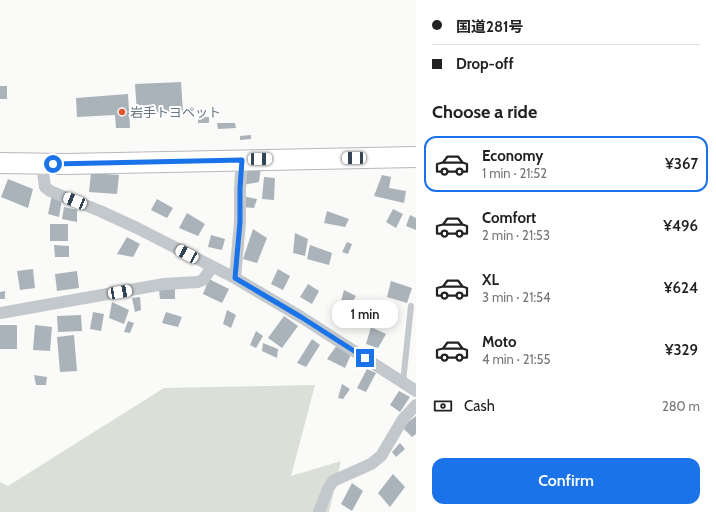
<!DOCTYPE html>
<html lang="en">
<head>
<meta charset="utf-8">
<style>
  :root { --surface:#fff; --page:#f6f6f6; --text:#222; --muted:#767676; --line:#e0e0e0; --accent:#1a73e8 }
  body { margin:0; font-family:Cabin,"Noto Sans JP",sans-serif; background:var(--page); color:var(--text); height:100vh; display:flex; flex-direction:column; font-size:15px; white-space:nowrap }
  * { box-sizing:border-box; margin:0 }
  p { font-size:13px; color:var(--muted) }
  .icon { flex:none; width:22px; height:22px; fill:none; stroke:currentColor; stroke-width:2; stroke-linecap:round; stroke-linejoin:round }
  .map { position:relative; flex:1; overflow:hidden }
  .sheet { display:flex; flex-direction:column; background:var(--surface); width:300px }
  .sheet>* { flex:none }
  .guide { display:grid; align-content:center; height:88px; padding:0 16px; background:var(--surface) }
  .end { position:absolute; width:18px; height:18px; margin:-9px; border:5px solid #1a73e8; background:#fff; box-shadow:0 0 0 2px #fff }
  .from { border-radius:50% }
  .bubble { position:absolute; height:28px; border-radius:12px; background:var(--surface); box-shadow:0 2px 10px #0003; font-size:13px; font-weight:600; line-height:28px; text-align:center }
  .car { position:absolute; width:12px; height:24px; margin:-12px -6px; border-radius:5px; box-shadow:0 0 3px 1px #0007; background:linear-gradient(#fff 24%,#345 0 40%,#fff 0 76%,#345 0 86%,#fff 0) }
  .guide b { display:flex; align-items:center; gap:14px; height:38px; font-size:15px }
  .guide b+b { border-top:1px solid var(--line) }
  .guide i { width:10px; height:10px; background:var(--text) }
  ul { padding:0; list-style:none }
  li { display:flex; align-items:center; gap:12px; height:56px; margin:0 8px 6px; padding:0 8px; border:2px solid transparent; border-radius:12px }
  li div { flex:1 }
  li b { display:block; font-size:15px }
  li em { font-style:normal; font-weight:600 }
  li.current { border-color:var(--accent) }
  li>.icon { width:36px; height:36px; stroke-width:1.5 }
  h2 { padding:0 16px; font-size:18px; line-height:48px }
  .pay { display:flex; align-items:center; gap:10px; height:44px; padding:0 16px; font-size:15px }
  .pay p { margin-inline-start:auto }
  .primary-button { display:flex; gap:8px; margin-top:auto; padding:8px 16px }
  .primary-button a { flex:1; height:46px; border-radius:12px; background:var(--accent); color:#fff; font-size:16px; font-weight:600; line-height:46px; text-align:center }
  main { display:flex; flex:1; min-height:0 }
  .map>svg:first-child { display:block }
  .green { fill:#dadfd7 }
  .building { fill:#aab3b9 }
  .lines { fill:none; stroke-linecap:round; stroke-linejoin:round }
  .trunk-casing { stroke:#b4b9bd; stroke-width:22 }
  .service { stroke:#c3c8cc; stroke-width:6 }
  .minor { stroke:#c3c8cc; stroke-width:12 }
  .trunk { stroke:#fff; stroke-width:20 }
  .route { stroke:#1a73e8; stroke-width:5 }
  .poi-dot { fill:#e4572e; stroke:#fff; stroke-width:1.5 }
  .labels { text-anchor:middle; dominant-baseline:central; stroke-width:4; stroke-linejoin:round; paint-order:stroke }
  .poi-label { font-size:13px; fill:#657683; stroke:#fff; text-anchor:start }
</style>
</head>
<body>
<main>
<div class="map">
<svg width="416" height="512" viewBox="0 0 416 512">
  <rect width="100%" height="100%" fill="#fafaf8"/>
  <path class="green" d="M315,385L291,476L341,461L329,512H0V482L8,486L164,388Z"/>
  <path class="building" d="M181,82L183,112L137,113L135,84Z
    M0,86H7V99H0Z
    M128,94L130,128H116L115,115L77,117L76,98Z
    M198,117H209V123H198Z
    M217,123H235L236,128L218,129Z
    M251,135V139L240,140V136Z
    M244,166L261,167L259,182L243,185Z
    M91,173L119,175L117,194L89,192Z
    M382,175L391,177L389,188L406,191L404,203L374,196Z
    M264,177L275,178L274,200L262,199Z
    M8,179L33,189L28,208L1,197Z
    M52,195L62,199L59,217L48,214Z
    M242,196L257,199L254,208L242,207Z
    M157,199L173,208L167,218L151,210Z
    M64,207L77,210V222L62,219Z
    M393,209L403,214L396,228L386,222Z
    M327,211L349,219L345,227L324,223Z
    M187,213L205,224L198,236L179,228Z
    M410,215L416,218V230L406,226Z
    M50,224H68V241H50Z
    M253,229L267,238L257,263L243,259Z
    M295,233L308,239L305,256L293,253Z
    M211,235L225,239L222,250L208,247Z
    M127,237L140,244L133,257L117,254Z
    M347,242L352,244L348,254L342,252Z
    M54,245L69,246V257H55Z
    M310,245L332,253L329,265L307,259Z
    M33,269L35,288L20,290L17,271Z
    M278,269L290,276L283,290L271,284Z
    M77,271L79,288L57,291L55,274Z
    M209,279L229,289L222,303L203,294Z
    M391,281L412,288L407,303L387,297Z
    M308,284L319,291L312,304L300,297Z
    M175,289V299H160L159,290Z
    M344,290L356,296L349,307L340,305Z
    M5,291V299H0V292Z
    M140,297L141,310L135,312L132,298Z
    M112,302L129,310L124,324L109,318Z
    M227,310L236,315L231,328L223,324Z
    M93,312L104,314L101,331L90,329Z
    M166,312L182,317L178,327L162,323Z
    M81,315L82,331L58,332L57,316Z
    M284,316L298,326L282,348L268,338Z
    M128,321L134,323L130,333L124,332Z
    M0,325H17V349H0Z
    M35,325L52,327L50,351L33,350Z
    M371,327L386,334L378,348L366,344Z
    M256,331L263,336L256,348L250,345Z
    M74,335L77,371L60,372L57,337Z
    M312,339L320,345L306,367L297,363Z
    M263,343L278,349L277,358L262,351Z
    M337,345L352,352L345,368L327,359Z
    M367,369L376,373L366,392L357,388Z
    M34,375L47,377L46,385H36Z
    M342,384L350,389L343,399L338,398Z
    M399,391L410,397L400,412L390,405Z
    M416,416V434L412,437L402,427Z
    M400,443L405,449L396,457L392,452Z
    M393,474L405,487L390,507L378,493Z
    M352,483L363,491L352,511L341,504Z"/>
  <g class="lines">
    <g class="trunk-casing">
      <path id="trunk" d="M0,163L65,164L416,157"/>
    </g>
    <path class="service" d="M403,382L411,306"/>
    <path class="minor" d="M42,164L45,187L50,191L100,211L137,228L235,278L301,317L416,391
      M235,278L240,222V188L242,160
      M0,313L164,284L198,282L203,280L212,267
      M319,512L328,489L333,481L371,464L381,456L403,419L416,405"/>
    <use href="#trunk" class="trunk"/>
  </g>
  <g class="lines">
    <path class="route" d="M53,164L242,160L240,188V222L235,278L301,317L365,358"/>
  </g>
  <circle class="poi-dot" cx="122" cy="112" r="4"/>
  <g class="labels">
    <g class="poi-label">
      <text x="130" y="112">岩手トヨペット</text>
    </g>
  </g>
</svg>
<i class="end from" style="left:53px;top:164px"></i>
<i class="end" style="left:365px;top:358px"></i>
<div class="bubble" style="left:332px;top:300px;width:66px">1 min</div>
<i class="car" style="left:354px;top:158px;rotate:269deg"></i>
<i class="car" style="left:260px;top:159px;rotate:89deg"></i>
<i class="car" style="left:75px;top:201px;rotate:292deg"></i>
<i class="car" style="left:187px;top:254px;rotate:298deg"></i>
<i class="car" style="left:120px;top:292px;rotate:80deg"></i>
</div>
<section class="sheet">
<div class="guide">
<b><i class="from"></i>国道281号</b>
<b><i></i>Drop-off</b>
</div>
<h2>Choose a ride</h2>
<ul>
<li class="current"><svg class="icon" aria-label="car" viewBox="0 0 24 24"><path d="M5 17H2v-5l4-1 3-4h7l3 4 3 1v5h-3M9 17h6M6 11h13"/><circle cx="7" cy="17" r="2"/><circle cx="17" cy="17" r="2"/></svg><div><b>Economy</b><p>1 min · 21:52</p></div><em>¥367</em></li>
<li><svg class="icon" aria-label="car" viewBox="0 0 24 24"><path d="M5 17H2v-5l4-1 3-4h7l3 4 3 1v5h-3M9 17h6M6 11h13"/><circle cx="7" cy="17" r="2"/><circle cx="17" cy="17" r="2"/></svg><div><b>Comfort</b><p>2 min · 21:53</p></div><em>¥496</em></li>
<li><svg class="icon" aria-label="car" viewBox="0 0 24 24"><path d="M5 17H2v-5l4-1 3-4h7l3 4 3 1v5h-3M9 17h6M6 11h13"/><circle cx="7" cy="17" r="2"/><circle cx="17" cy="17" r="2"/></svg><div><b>XL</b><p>3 min · 21:54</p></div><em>¥624</em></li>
<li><svg class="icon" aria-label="car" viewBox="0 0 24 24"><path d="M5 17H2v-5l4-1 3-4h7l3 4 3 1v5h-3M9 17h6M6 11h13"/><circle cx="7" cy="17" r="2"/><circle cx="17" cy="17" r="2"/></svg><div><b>Moto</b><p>4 min · 21:55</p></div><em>¥329</em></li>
</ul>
<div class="pay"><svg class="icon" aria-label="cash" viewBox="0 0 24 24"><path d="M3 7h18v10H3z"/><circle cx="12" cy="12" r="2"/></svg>Cash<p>280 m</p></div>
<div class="primary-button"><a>Confirm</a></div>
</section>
</main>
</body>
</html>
